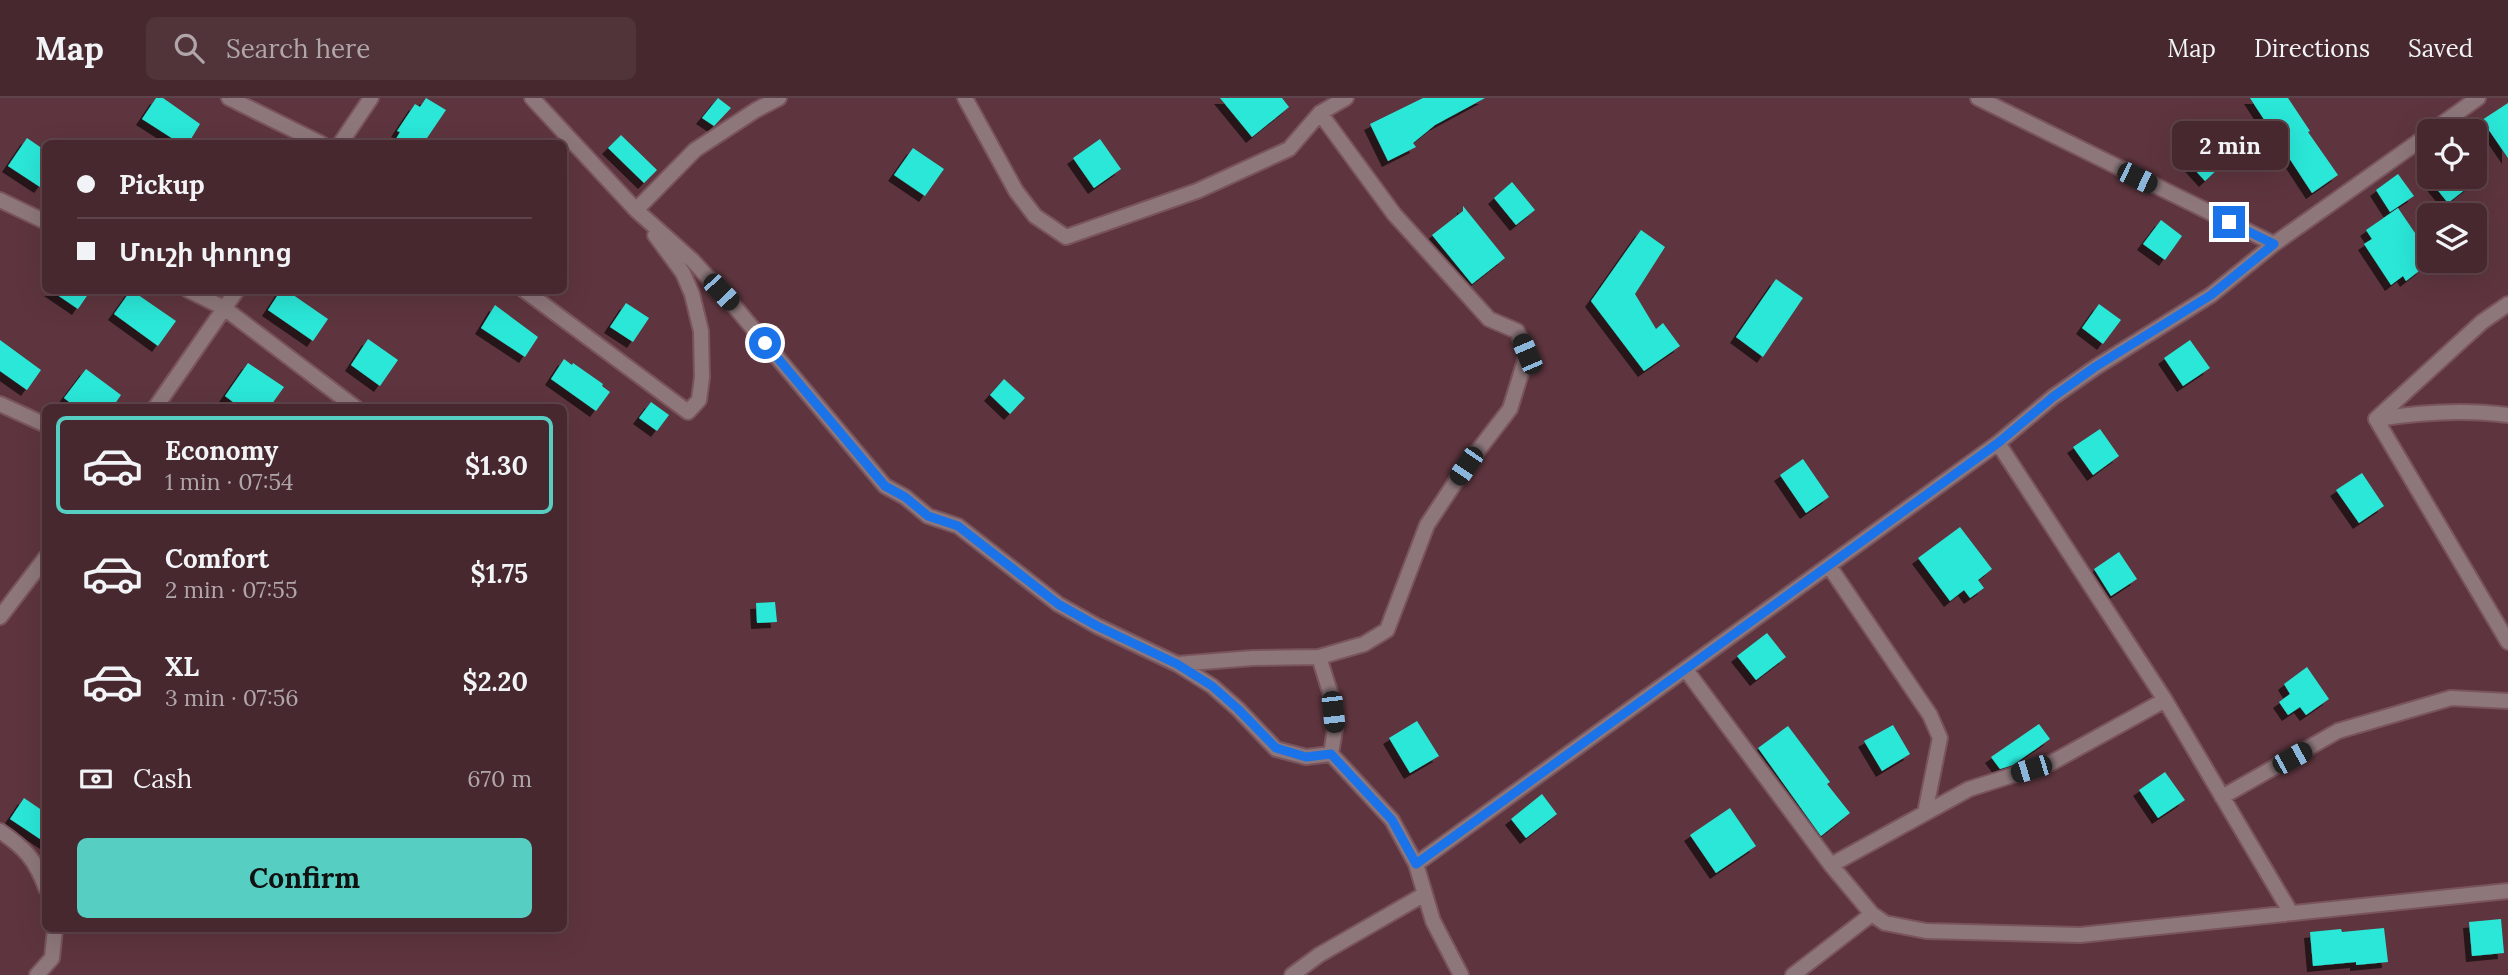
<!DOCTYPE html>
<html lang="en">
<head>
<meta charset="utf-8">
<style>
  :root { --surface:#46282e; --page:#50343a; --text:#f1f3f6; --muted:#b0a6aa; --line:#5e444a; --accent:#57cec2 }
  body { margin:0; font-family:Lora,"Noto Sans Armenian",serif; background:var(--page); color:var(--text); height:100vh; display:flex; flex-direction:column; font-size:26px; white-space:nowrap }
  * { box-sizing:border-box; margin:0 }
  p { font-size:23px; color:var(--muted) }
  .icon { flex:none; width:38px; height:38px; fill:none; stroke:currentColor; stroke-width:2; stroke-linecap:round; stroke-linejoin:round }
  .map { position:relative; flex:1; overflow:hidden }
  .drawer { position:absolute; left:42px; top:306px; width:525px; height:528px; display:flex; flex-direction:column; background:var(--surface); border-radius:10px; box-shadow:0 7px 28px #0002,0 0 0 2px var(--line) }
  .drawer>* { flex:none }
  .top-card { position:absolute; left:42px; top:42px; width:525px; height:154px; border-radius:10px; box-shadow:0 7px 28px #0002,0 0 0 2px var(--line); display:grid; align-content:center; height:154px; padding:0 35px; background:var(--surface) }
  .fabs { position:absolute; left:2417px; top:21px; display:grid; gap:14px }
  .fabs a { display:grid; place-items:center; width:70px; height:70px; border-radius:10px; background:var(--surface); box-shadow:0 7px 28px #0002,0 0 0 2px var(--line); font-size:35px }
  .end { position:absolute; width:32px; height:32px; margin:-16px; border:9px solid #1a73e8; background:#fff; box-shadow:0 0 0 4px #fff }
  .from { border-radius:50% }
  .bubble { position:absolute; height:49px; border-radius:10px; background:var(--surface); box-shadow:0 7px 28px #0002,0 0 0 2px var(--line); font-size:23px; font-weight:700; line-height:49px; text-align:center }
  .car { position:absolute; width:21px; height:42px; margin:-21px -10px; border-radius:9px; box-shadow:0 0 5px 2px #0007; background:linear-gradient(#222 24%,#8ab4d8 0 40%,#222 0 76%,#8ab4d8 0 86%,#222 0) }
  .top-card b { display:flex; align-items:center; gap:24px; height:66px; font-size:26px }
  .top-card b+b { border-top:2px solid var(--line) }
  .top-card i { width:18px; height:18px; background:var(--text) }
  ul { padding:12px 0 0; list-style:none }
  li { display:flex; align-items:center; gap:21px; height:98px; margin:0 14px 10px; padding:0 21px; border:4px solid transparent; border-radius:10px }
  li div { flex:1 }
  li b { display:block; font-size:26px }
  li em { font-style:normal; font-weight:700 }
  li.selected { border-color:var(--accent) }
  li>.icon { width:63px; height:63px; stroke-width:1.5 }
  .pay { display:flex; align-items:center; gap:18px; height:77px; padding:0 35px; font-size:26px }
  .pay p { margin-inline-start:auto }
  .primary-button { display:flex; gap:14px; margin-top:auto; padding:14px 35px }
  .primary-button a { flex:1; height:80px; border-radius:10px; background:var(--accent); color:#111; font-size:28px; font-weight:700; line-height:80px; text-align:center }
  header { display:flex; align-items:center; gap:42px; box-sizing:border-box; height:98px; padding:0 35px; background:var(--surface); border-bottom:2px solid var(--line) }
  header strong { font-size:33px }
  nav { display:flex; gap:38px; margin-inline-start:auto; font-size:24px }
  .search { width:490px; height:63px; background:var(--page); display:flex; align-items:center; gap:18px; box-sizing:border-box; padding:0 24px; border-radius:10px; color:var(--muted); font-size:26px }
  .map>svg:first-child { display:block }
  .building { fill:#2ce7d8; filter:url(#shadow) }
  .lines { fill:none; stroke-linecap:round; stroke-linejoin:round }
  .minor-casing { stroke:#7a545c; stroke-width:18 }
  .minor { stroke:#8d777b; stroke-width:14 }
  .route { stroke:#1a73e8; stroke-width:9 }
</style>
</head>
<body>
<header>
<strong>Map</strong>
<div class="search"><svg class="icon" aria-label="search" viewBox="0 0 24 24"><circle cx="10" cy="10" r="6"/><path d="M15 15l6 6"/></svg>Search here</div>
<nav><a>Map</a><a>Directions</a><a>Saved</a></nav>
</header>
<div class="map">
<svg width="2508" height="877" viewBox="0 0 2508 877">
  <defs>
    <filter id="shadow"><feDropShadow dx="-6" dy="6" stdDeviation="0" flood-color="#0009"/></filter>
  </defs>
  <rect width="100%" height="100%" fill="#5e353e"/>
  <path class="building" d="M156,0H163L200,26L188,46H181L142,21Z
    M426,0L446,12L423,46H393L400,34L397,33L415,6L420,9Z
    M718,0L731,10L714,28L702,20Z
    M1220,0H1282L1289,9L1252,39Z
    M1423,0H1485L1435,27L1413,45L1416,49L1388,63L1370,26Z
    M2250,0H2288L2310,33L2308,34L2338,77L2312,95Z
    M2508,5V60L2482,22Z
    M2216,33L2235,55L2205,83L2185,61Z
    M621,37L657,72L644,85L608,50Z
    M27,40L46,53V81L40,89L8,68Z
    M1100,41L1121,71L1094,90L1073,60Z
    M913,50L944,71L925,98L894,77Z
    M2398,76L2414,98L2390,114L2376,92Z
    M2427,79H2481L2448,105Z
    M1512,84L1535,112L1516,127L1494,100Z
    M1463,108L1505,160L1472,186L1432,137L1463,113Z
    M2398,110L2428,154L2418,160L2423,170L2406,183L2403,178L2391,187L2364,146L2372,141L2366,132Z
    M2161,122L2182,138L2165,162L2143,146Z
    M1641,132L1665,149L1635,196L1656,231L1663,225L1680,248L1644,273L1591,203Z
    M1776,181L1803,200L1763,259L1736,239Z
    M50,192H91L78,211Z
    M131,192L176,223L158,248L114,216Z
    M281,192H286L328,221L313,243L268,212Z
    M626,205L649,220L633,244L610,229Z
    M2099,206L2121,222L2103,246L2082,230Z
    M495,207L538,239L525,259L481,230Z
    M368,241L398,262L380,288L351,267Z
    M0,242L41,272L27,292L0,273Z
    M2190,242L2210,270L2183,288L2164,260Z
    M564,261L572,267L573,265L603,286L602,288L610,294L596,313L551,281Z
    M248,265L284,289L269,310H241L225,298Z
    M86,271L121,297L112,310H77L64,300Z
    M1004,281L1025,300L1010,316L990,297Z
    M651,304L669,317L657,333L639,320Z
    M2100,331L2119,358L2093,377L2073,349Z
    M1803,361L1829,399L1806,415L1780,377Z
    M2362,375L2384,408L2359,425L2336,392Z
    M1960,429L1992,471L1978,482L1984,490L1970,500L1964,492L1950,503L1918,460Z
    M2119,454L2137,481L2111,498L2094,471Z
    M775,504L777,524L757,525L756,505Z
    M1767,535L1786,559L1756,582L1737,558Z
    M2307,569L2329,601L2306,617L2300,609L2288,617L2279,604L2290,596L2284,586Z
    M1417,623L1439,658L1410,675L1389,640Z
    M2039,626L2050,641L2013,667L2000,671L1991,659Z
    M1893,627L1910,656L1882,673L1864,643Z
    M1788,628L1830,684L1827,686L1850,715L1821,738L1758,650Z
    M2165,674L2185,702L2158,720L2139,692Z
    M1542,696L1557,716L1526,740L1511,721Z
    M24,700L46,715V745L10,721Z
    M1730,710L1756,748L1716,775L1690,737Z
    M2501,821L2504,855L2472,858L2469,824Z
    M2384,830L2388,864L2356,867V864L2313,868L2310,834L2341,831L2342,834Z"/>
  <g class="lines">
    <g class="minor-casing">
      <path id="minor" d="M229,0L322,46
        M532,0L636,112L693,163L735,209L885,388L905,399L928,418L958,428L1058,506L1097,528L1177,566L1253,560L1319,559
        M965,0L1016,93L1035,118L1066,139L1197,93L1289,51L1320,15L1346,0
        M1978,0L2274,146
        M1320,15L1394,116L1489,221L1517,233L1527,256L1510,311L1466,368L1427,427L1387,532L1364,546L1319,559L1331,597L1335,631L1331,656L1392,722L1416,766L1433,823L1461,877
        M2432,33L2478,0
        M340,46L371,0
        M0,102L46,124
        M636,112L695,52L756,12L779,0
        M188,192L224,210L356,310
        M524,192L688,314L699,302L702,279L701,233L692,196L683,175L655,137
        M0,306L46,327
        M155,310L237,192
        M2376,321L2508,544
        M2376,321L2482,224L2508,206
        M2377,321C2421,314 2464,311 2508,317
        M1829,468L1930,617L1940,640L1925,715
        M0,519L46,459
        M1177,566L1212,588L1238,611L1276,651L1306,659L1331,656
        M1686,572L1831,767L1872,816L1885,825L1926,833L2080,837L2508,793
        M2165,602L2291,815
        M2222,699L2338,633L2451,600L2508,603
        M0,733C25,750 35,761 46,790
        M1416,766L1998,345L2053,299L2096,269L2211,197L2274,146L2429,36
        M1831,767L1969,691L2051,665L2165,602L1998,345
        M37,877L52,860L55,831
        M1292,877L1319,857L1425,796
        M1793,877L1872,816"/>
    </g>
    <use href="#minor" class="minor"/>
  </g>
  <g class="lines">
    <path class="route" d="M765,245L885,388L905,399L928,418L958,428L1058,506L1097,528L1177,566L1212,588L1238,611L1276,650L1306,659L1331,656L1392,722L1416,766L1998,345L2053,299L2095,269L2211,197L2274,146L2229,124"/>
  </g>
</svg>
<div class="fabs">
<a><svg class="icon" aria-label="locate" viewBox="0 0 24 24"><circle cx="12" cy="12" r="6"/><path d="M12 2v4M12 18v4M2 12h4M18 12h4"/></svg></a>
<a><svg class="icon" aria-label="layers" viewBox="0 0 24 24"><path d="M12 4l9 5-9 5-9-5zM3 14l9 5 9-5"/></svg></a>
</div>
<i class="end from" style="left:765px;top:245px"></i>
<i class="end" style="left:2229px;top:124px"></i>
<div class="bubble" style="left:2172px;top:23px;width:116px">2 min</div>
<i class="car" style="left:2137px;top:80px;rotate:116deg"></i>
<i class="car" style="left:721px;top:194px;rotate:137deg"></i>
<i class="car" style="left:1527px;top:256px;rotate:337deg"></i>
<i class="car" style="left:1466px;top:368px;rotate:214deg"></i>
<i class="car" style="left:1333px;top:614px;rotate:174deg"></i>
<i class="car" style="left:2292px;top:660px;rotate:61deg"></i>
<i class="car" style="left:2031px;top:671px;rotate:253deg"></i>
<div class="top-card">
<b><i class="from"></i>Pickup</b>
<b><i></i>Մուշի փողոց</b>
</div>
<section class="drawer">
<ul>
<li class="selected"><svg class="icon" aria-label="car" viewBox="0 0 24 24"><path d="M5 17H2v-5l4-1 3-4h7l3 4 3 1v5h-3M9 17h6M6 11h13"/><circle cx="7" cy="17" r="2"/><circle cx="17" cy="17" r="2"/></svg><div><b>Economy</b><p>1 min · 07:54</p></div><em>$1.30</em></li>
<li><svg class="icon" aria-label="car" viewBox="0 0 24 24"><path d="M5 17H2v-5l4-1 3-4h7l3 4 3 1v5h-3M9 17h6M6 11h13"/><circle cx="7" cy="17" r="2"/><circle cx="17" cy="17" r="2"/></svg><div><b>Comfort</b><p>2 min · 07:55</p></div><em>$1.75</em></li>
<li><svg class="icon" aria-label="car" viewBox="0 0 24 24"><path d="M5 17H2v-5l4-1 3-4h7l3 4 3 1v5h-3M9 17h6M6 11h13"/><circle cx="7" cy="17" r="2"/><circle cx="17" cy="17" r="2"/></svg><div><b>XL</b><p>3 min · 07:56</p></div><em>$2.20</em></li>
</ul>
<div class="pay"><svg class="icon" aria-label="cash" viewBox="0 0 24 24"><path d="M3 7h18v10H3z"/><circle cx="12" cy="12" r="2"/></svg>Cash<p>670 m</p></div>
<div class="primary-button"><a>Confirm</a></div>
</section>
</div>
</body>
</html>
